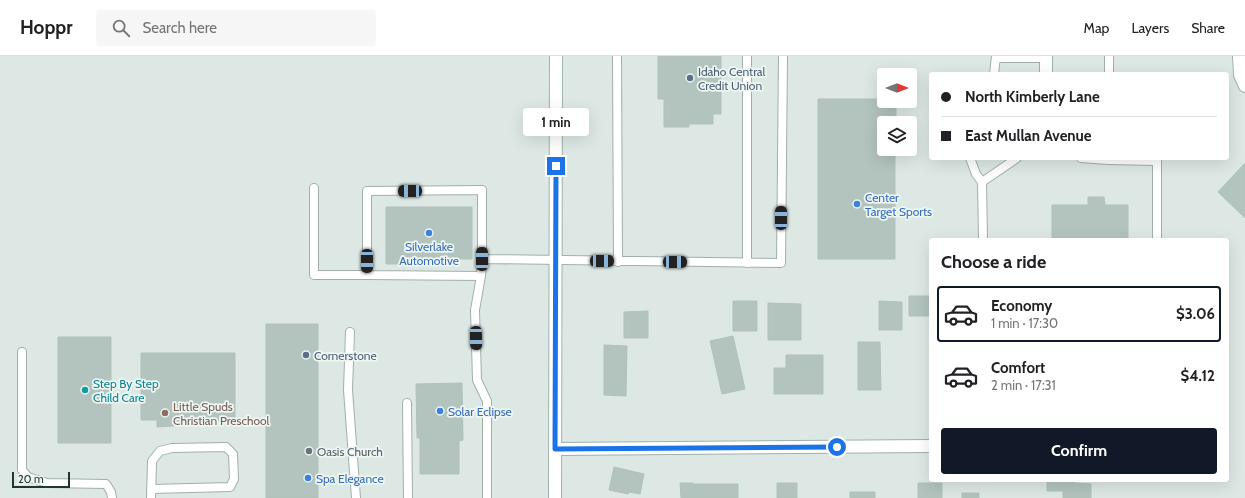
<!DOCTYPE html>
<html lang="en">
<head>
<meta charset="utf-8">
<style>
  :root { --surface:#fff; --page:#f6f6f6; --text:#202124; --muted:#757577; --line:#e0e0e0; --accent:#111827 }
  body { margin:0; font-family:Cabin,sans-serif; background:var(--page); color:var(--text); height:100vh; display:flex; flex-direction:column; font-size:15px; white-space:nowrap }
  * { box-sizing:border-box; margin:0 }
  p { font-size:13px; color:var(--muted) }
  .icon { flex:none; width:22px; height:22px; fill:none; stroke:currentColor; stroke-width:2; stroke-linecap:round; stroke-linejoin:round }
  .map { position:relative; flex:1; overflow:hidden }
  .panel { position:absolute; left:929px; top:182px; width:300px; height:244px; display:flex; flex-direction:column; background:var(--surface); border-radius:4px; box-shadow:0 4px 16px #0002 }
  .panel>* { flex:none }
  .hud { position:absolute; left:929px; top:16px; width:300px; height:88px; border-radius:4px; box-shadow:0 4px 16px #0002; display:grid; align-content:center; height:88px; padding:0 12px; background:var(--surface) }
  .needle { width:26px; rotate:90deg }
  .tools { position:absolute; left:877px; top:12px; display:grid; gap:8px }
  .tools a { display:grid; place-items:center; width:40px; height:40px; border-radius:4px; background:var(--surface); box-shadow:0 4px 16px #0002; font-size:20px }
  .scale { position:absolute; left:12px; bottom:10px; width:58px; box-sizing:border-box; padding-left:4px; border:2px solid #203731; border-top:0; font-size:11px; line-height:14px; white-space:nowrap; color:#203731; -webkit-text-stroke:3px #edf6f2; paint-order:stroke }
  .end { position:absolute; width:18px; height:18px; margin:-9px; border:5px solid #1a73e8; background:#fff; box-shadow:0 0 0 2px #fff }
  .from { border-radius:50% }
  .bubble { position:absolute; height:28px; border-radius:4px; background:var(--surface); box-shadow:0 4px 16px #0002; font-size:13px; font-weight:800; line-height:28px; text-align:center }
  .car { position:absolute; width:12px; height:24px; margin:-12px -6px; border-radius:5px; box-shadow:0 0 3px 1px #0007; background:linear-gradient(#222 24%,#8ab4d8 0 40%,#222 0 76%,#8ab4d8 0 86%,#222 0) }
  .hud b { display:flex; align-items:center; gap:14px; height:38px; font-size:15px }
  .hud b+b { border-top:1px solid var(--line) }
  .hud i { width:10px; height:10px; background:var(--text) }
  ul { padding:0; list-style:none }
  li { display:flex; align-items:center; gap:12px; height:56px; margin:0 8px 6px; padding:0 4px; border:2px solid transparent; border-radius:4px }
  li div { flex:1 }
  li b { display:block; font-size:15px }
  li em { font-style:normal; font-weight:800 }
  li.on { border-color:var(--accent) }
  li>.icon { width:36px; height:36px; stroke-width:1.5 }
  h2 { padding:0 12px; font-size:18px; line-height:48px }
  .button { display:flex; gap:8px; margin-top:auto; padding:8px 12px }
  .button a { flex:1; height:46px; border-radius:4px; background:var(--accent); color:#fff; font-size:16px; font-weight:800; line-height:46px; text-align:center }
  header { display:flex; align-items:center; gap:24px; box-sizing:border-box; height:56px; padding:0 20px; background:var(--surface); border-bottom:1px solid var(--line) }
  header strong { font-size:19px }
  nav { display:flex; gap:22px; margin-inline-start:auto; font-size:14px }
  .search { width:280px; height:36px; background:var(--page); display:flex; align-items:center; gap:10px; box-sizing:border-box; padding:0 14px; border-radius:4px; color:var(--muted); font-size:15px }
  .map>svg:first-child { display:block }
  .building { fill:#b3c3bd; stroke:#b0c2bb }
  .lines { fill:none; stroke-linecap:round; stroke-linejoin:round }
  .lane-casing { stroke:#a1afab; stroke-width:10 }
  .street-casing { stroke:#a1afab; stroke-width:14 }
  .secondary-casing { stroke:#9db4ac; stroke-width:14 }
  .lane { stroke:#fff; stroke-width:8 }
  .street { stroke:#fff; stroke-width:12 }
  .secondary { stroke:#fff; stroke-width:12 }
  .route { stroke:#1a73e8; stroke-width:5 }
  .service-dot { fill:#5c6f8a; stroke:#edf6f2; stroke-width:1.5 }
  .shop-dot { fill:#3f7fe0; stroke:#edf6f2; stroke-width:1.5 }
  .culture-dot { fill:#0f9aa8; stroke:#edf6f2; stroke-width:1.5 }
  .education-dot { fill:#8d6e63; stroke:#edf6f2; stroke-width:1.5 }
  .worship-dot { fill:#6b7280; stroke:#edf6f2; stroke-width:1.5 }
  .labels { text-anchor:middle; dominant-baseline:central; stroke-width:3.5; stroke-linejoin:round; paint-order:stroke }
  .service-label { font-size:12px; fill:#4e5e75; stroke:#edf6f2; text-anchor:start }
  .shop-label { font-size:12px; fill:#366cbe; stroke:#edf6f2; text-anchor:start }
  .culture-label { font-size:12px; fill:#0d838f; stroke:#edf6f2; text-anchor:start }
  .education-label { font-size:12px; fill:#785e54; stroke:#edf6f2; text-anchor:start }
  .worship-label { font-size:12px; fill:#5b616d; stroke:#edf6f2; text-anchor:start }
</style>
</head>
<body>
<header>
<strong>Hoppr</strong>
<div class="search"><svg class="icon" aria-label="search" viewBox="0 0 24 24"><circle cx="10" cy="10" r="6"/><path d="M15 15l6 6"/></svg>Search here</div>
<nav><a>Map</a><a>Layers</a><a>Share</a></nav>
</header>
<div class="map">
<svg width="1245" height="442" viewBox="0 0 1245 442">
  <rect width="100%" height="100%" fill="#dde8e4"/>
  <path class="building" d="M658,0H721V58H713V68H689V71H664V43H658Z
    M818,43H884V45H896V67H884V93H895V203H818Z
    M1245,107V162L1218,136Z
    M1088,141H1104L1105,149H1128V184H1052V149H1088Z
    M386,151H472V203H444V208H386Z
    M909,240H931V260H909Z
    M733,245H757V275H733Z
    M879,245L902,246V274H879Z
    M768,247L801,248V284H768Z
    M648,255V282H624V256Z
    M266,268H318V442H266Z
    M733,280L745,333L722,338L710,285Z
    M58,281H111V387H58Z
    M858,286H880L881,334H858Z
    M604,289L627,290L626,340L604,339Z
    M141,297H235V365H174V370L157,371V364H141Z
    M786,299H823V338H774V312H786Z
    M462,327L463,384L459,385V418H420V382H417L416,328Z
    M614,411L644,418L640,438L629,436L628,438L609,434Z
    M1047,424H1074V427L1091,428V442H1063V435H1047Z
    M680,427H693V428H738V442H681Z
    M777,427H797V442H777Z
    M918,427H942V442H918Z
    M850,436H875V442H850Z
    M962,437H979V442H962Z"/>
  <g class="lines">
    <g class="lane-casing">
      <path id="lane" d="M617,0L618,206
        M747,0V207
        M996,2H1046
        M994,18L996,0
        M1109,18V0
        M970,102L976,118L982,126L983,184
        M1081,102L1108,104V102
        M1108,104L1157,105V184
        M982,126L1017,102
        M314,132V219H367
        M482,203L481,220L367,219V135L482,134V203L781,207L783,0
        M481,220L475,254L477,324L487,345V442
        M350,276L348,334L356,442
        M22,296V414L28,421L47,427L106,428L111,436L112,442
        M407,347L408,442
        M151,442L152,405L160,395L172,392L226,391L233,398L234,423L230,431L151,433"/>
    </g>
    <g class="street-casing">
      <path id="street" d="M1239,0L1240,19L1245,30
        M1046,18V0
        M555,393L931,390"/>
    </g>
    <g class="secondary-casing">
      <path id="secondary" d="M555,442L556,0"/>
    </g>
    <use href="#lane" class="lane"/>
    <use href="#street" class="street"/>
    <use href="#secondary" class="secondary"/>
  </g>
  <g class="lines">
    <path class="route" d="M556,110L555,393L837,391"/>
  </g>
  <g class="service-dot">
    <circle cx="690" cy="22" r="4"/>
    <circle cx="306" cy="299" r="4"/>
  </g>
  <g class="shop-dot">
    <circle cx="857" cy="148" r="4"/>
    <circle cx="429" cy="177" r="4"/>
    <circle cx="440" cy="355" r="4"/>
    <circle cx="308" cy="422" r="4"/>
  </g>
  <circle class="culture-dot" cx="85" cy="334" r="4"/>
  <circle class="education-dot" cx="165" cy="357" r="4"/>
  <circle class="worship-dot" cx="309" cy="395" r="4"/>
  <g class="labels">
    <g class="service-label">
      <text x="698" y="15">Idaho Central<tspan x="698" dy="14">Credit Union</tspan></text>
      <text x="314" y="299">Cornerstone</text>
    </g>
    <g class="shop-label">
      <text x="865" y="141">Center<tspan x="865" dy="14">Target Sports</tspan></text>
      <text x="429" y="190" text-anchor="middle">Silverlake<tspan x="429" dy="14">Automotive</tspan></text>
      <text x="448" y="355">Solar Eclipse</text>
      <text x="316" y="422">Spa Elegance</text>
    </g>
    <g class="culture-label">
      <text x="93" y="327">Step By Step<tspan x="93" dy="14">Child Care</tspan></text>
    </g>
    <g class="education-label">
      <text x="173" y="350">Little Spuds<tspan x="173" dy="14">Christian Preschool</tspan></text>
    </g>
    <g class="worship-label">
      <text x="317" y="395">Oasis Church</text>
    </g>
  </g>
</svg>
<div class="tools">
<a><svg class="needle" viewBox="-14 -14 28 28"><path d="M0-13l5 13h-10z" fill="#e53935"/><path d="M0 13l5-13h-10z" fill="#757577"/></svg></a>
<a><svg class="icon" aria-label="layers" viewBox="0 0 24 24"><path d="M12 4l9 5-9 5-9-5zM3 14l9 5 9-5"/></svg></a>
</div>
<div class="scale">20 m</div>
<i class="end from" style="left:837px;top:391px"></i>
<i class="end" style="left:556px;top:110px"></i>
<div class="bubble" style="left:523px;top:52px;width:66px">1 min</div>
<i class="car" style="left:410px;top:135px;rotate:270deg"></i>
<i class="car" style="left:781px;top:162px;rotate:0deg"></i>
<i class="car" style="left:482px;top:203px;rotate:0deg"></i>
<i class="car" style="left:367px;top:205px;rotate:180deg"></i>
<i class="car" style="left:602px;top:205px;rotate:90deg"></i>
<i class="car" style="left:675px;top:206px;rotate:90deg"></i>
<i class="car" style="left:476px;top:282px;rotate:179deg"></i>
<div class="hud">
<b><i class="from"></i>North Kimberly Lane</b>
<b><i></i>East Mullan Avenue</b>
</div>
<section class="panel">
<h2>Choose a ride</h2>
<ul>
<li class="on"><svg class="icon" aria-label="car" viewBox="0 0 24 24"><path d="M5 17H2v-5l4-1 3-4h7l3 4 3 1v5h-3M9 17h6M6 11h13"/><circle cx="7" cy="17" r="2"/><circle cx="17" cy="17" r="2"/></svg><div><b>Economy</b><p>1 min · 17:30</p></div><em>$3.06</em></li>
<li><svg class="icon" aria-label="car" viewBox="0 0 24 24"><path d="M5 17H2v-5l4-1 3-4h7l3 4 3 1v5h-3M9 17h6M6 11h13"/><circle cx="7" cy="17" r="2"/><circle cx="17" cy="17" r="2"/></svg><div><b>Comfort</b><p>2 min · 17:31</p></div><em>$4.12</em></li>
</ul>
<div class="button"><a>Confirm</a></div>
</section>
</div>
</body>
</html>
